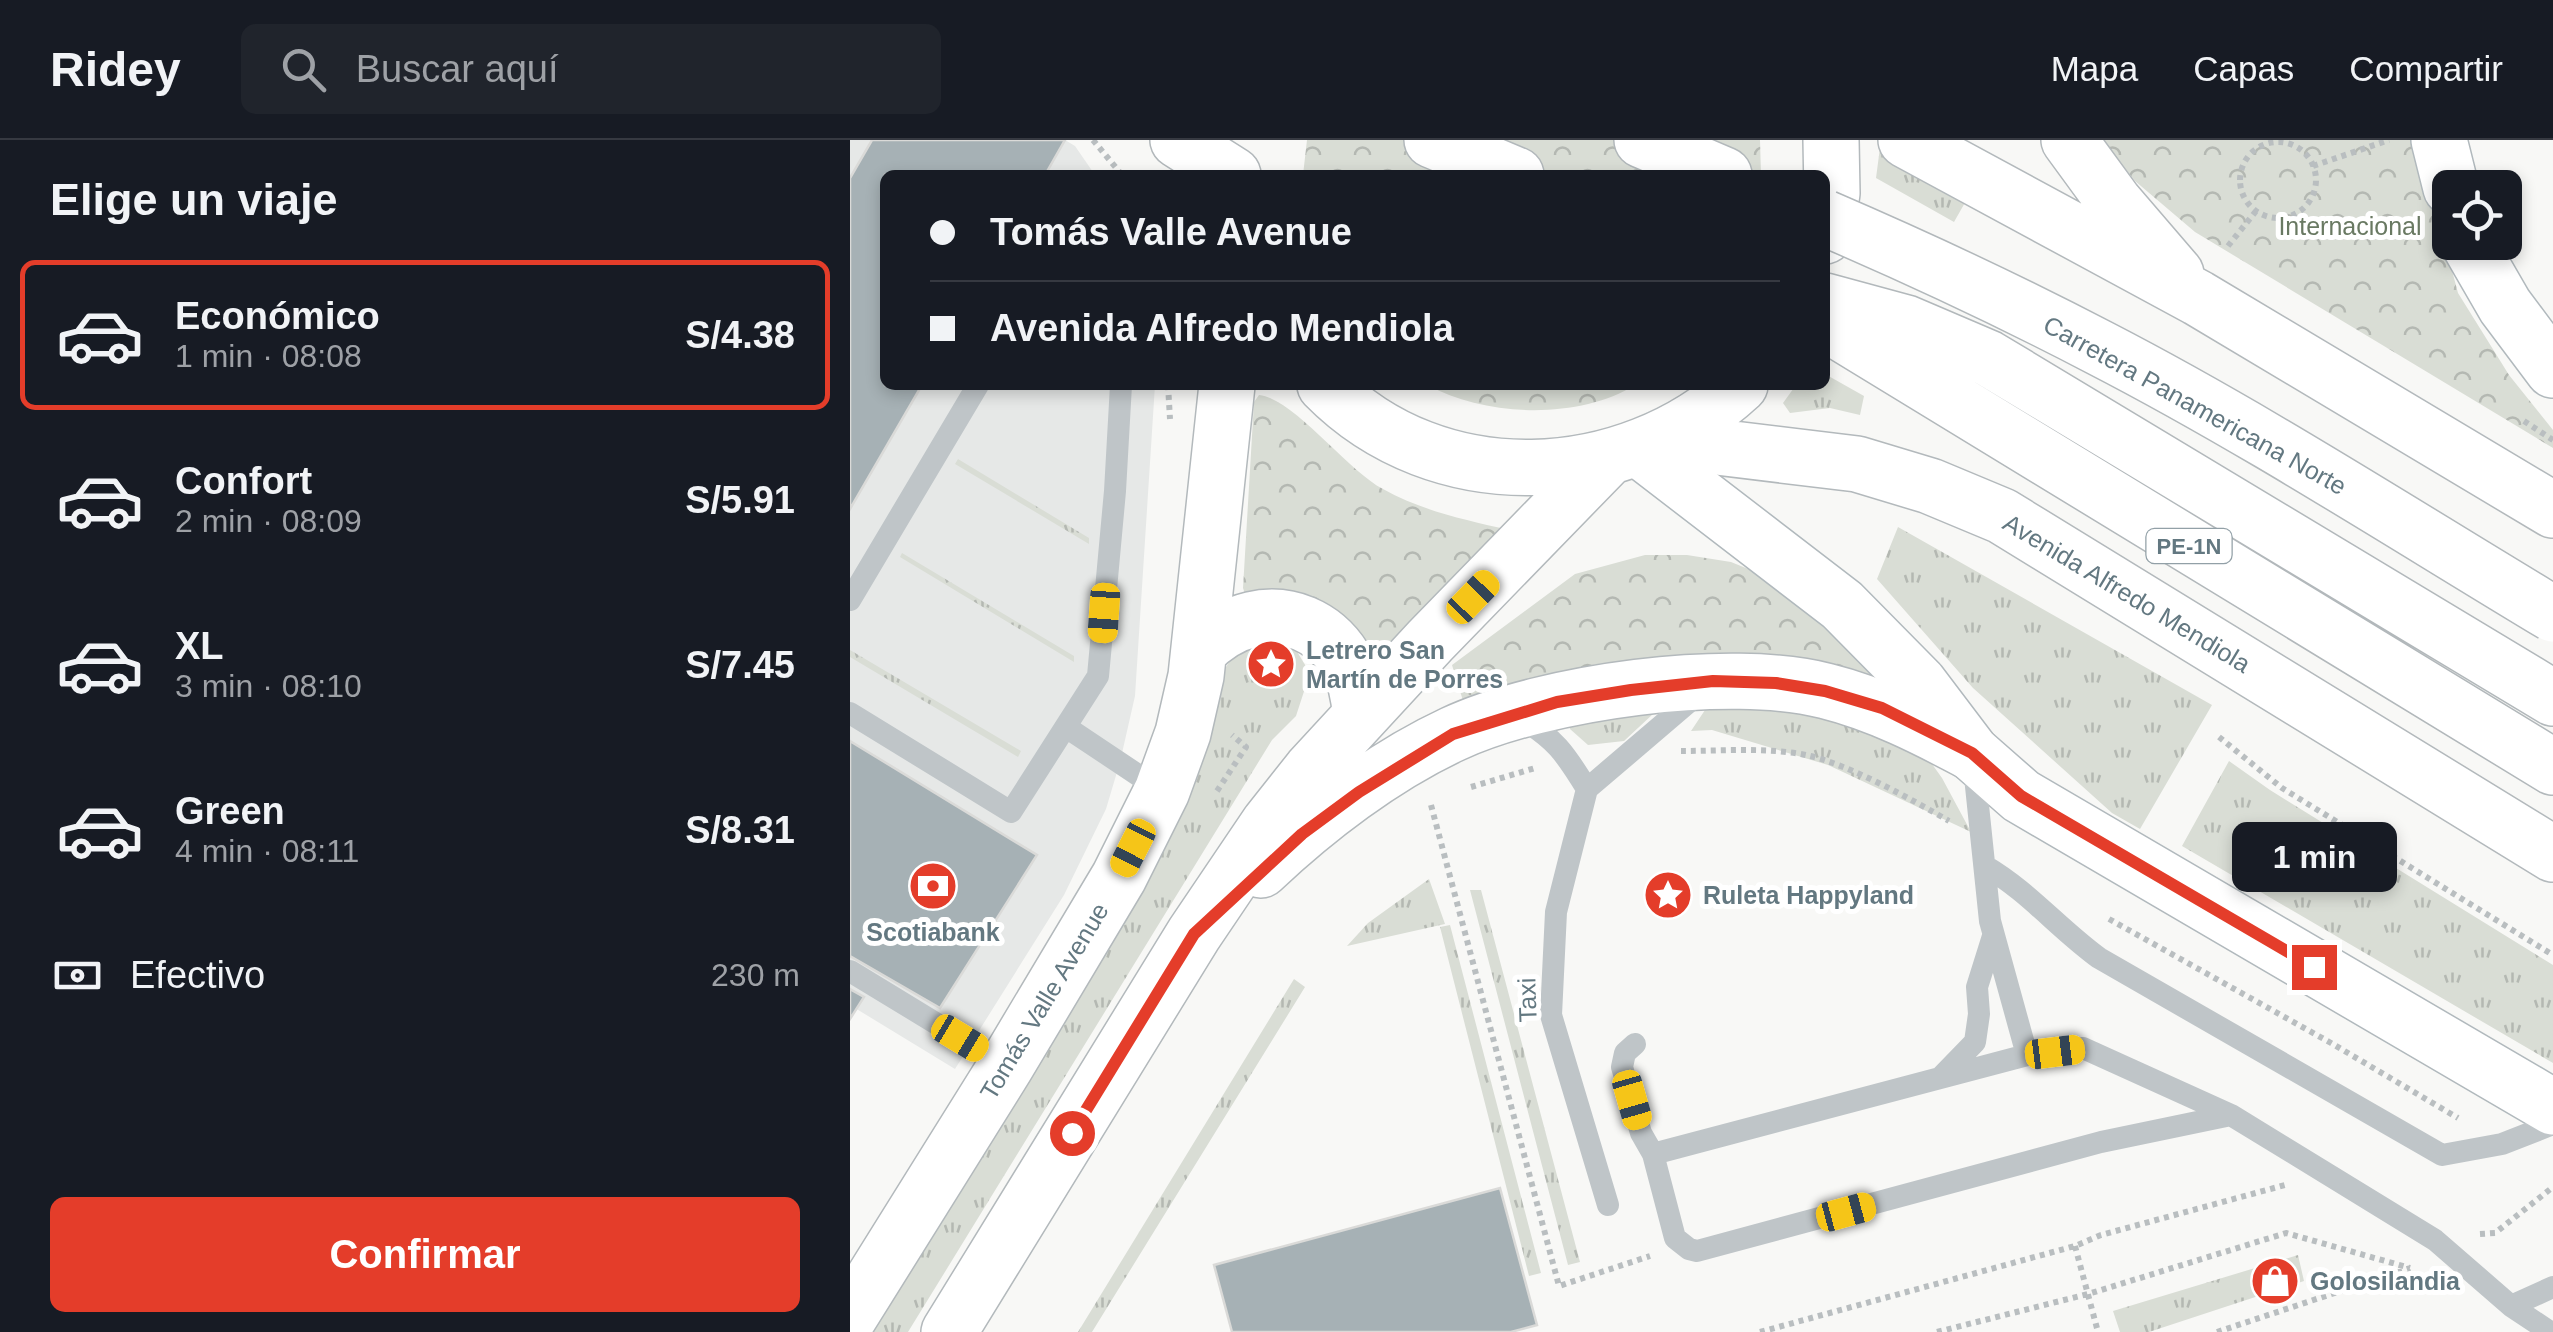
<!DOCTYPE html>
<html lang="es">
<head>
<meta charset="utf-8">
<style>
  :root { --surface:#171b24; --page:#20242c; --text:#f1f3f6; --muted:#9ea1a6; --line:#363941; --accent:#e43d2a }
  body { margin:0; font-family:Arial,sans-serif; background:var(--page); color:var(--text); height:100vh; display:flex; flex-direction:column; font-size:38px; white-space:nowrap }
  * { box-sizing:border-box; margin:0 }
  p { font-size:32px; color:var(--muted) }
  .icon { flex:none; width:55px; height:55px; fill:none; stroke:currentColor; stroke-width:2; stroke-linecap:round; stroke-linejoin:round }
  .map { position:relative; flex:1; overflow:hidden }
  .drawer { display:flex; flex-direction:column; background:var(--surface); width:850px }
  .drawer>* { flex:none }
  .guide { position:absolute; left:30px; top:30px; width:950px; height:220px; border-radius:15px; box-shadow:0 5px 15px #0003; display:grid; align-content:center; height:220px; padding:0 50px; background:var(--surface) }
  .fabs { position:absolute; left:1582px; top:30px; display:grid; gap:20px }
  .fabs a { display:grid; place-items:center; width:90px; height:90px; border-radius:15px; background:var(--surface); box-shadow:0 5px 15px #0003; font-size:50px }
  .end { position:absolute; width:45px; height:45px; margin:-22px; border:12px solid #e43d2a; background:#fff; box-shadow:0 0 0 5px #fff }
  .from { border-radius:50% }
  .bubble { position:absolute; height:70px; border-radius:15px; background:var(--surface); box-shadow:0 5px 15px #0003; font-size:32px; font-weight:700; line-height:70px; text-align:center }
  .car { position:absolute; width:30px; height:60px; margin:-30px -15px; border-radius:12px; box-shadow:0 0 8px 2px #0007; background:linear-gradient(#f5c518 24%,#345 0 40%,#f5c518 0 76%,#345 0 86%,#f5c518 0) }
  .guide b { display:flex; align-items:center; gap:35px; height:95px; font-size:38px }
  .guide b+b { border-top:2px solid var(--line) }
  .guide i { width:25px; height:25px; background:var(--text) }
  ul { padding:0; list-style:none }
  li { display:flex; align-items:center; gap:30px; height:150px; margin:0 20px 15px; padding:0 30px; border:5px solid transparent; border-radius:15px }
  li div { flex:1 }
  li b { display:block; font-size:38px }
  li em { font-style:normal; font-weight:700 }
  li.current { border-color:var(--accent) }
  li>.icon { width:90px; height:90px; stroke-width:1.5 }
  h2 { padding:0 50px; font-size:45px; line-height:120px }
  .pay { display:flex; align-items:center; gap:25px; height:110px; padding:0 50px; font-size:38px }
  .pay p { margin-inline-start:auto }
  .cta { display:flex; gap:20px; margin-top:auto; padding:20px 50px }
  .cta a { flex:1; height:115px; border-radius:15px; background:var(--accent); color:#fff; font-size:40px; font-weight:700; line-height:115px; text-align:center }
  header { display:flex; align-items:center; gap:60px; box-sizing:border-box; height:140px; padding:0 50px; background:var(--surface); border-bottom:2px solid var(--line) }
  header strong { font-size:48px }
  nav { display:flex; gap:55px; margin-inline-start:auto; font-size:35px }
  .search { width:700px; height:90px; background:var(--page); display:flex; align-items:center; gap:25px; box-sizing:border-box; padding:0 35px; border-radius:15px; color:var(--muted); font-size:38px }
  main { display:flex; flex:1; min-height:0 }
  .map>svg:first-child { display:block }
  .built { fill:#e6e8e7 }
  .grass { fill:url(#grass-tufts) }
  .park { fill:url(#park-crowns) }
  .building { fill:#a6b1b5; stroke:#dadad8; stroke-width:2.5 }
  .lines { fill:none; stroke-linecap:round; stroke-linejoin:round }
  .secondary-casing { stroke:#b1b9bd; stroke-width:58 }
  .primary-casing { stroke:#b3b9bc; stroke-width:58 }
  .motorway-casing { stroke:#b2b8bb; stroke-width:58 }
  .path { stroke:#b9bec0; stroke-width:6; stroke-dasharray:5 5; stroke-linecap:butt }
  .service { stroke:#bfc5c8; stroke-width:22 }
  .secondary { stroke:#fff; stroke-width:55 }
  .primary { stroke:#fff; stroke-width:55 }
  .motorway { stroke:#fff; stroke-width:55 }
  .motorway-bridge-casing { stroke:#b2b8bb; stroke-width:58; stroke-linecap:butt }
  .motorway-bridge { stroke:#fff; stroke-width:55 }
  .route { stroke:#e43d2a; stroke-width:12 }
  .labels { text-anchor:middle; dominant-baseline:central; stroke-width:10; stroke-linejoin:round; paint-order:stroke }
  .shield { fill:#fff; stroke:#92a0a7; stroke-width:2.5 }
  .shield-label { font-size:22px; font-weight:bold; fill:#637881 }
  .park-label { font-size:25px; fill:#697962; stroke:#fff }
  .street-label { font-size:25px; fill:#637881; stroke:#fff }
  .poi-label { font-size:25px; font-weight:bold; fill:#637881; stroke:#fff; text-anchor:start }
</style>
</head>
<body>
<header>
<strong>Ridey</strong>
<div class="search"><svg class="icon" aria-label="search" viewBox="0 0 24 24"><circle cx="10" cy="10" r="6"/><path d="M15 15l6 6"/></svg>Buscar aquí</div>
<nav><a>Mapa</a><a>Capas</a><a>Compartir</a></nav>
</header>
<main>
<section class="drawer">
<h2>Elige un viaje</h2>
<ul>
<li class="current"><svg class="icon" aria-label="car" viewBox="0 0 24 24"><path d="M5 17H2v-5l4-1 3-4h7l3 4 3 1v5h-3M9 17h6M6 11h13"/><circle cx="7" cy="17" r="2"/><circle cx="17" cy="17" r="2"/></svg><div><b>Económico</b><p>1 min · 08:08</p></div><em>S/4.38</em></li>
<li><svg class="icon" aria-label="car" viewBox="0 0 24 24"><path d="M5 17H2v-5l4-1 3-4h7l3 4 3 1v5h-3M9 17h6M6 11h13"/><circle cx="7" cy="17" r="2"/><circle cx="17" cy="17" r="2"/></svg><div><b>Confort</b><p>2 min · 08:09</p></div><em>S/5.91</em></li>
<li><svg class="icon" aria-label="car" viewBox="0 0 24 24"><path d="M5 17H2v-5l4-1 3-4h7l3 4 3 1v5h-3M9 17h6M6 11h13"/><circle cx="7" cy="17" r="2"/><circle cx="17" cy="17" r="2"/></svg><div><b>XL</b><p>3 min · 08:10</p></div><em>S/7.45</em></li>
<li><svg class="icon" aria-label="car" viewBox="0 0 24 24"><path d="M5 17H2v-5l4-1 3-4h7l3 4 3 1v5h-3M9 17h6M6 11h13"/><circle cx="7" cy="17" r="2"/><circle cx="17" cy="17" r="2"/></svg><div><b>Green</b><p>4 min · 08:11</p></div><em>S/8.31</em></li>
</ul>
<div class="pay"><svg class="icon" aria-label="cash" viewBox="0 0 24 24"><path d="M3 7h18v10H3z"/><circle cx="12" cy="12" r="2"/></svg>Efectivo<p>230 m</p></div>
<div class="cta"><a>Confirmar</a></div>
</section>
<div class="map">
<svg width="1703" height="1192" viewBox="0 0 1703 1192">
  <defs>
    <pattern id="grass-tufts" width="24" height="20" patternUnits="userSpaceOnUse" patternTransform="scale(2.5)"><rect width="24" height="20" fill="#d9ddd5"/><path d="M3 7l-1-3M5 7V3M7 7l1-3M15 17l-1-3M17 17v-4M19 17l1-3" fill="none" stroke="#b4b8b2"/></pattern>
    <pattern id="park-crowns" width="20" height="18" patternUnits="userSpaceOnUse" patternTransform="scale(2.5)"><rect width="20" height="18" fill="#d9ddd5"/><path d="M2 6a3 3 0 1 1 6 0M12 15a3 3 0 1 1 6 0" fill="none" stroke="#b4b8b2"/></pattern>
  </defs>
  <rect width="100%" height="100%" fill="#f8f8f6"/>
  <path class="built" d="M0,0H215L225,6L245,35H35V245H305L285,556L270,622L256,669L214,755L105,929L0,865Z"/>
  <path class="grass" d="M1031,0L1125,45L1104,82L1026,38Z
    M975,234L1014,256L1010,275L980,268L940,273L933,263L946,245H975Z
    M108,319L239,398V404L105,324Z
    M1048,387L1362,565L1290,689L1262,673L1123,548L1027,439Z
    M52,413L224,516V522L50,417Z
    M408,496L443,505L460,533L446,576L422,600L58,1192H9L363,549L385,512Z
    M0,510L171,611L168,617L0,517Z
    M894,557L1064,599L1092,638L1121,692L978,625L862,590L841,591L855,570Z
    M801,567L803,574L774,601L738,605L720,589L719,583Z
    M1379,621L1420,650L1703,825V923L1332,706Z
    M579,739L595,784L497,806L518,783Z
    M620,750H631L730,1122L718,1125Z
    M600,785L691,1133L679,1136L590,787Z
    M444,839L455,847L242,1192H228Z
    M1448,1115L1454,1141L1299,1192H1270L1263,1171Z"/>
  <path class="park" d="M457,0H910L911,35H453Z
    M1252,0H1567L1608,153L1659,235L1703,290V308L1345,92L1285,41Z
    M578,245H785C729,280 635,277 578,245Z
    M409,255C443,258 497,330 533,349C572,371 616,380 659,390L538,508L526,516H513L397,460L393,448L404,262Z
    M795,415H837L881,422L918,437L1053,549L810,520L748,524L704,533L614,564L602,525L725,434Z"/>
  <path class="building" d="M22,0H215L195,35H35V245H72L0,369V38Z
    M0,601L187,715L90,868L0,816Z
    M0,849L14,857L0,879Z
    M650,1048L687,1185L661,1192H382L364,1125Z"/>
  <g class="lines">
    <g class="secondary-casing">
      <path id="secondary" d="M1589,0L1601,48
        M1618,102L1655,166L1703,230
        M789,309L992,465L1069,543L1122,613L1171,656L1703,967"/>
    </g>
    <g class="primary-casing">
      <path id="primary" d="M1056,0L1348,158L1703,370
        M1219,0L1265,63L1326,134
        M975,96L982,53L981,0
        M475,245C588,360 776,350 890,245
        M809,300L1007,324L1080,346L1152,376L1703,714
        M349,511C415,443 509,484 510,577
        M411,730C466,678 534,626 603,594C693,552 880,526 976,551C1028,564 1075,588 1122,613
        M0,1176L156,926L269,737L312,651L333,593L346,536L377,245
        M99,1192L344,794L419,683L461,630L580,501L756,320"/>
    </g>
    <g class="motorway-casing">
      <path id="motorway" d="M328,0L383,35
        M582,0L666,35
        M792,0L874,35
        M975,161L1056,183L1138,218L1703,558
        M975,183L1703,627"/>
    </g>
    <path class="path" d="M243,0L272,35
      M1390 40a38 38 0 1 1 76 0a38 38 0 1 1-76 0Z
      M1463,26L1539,0
      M1378,106L1406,71
      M318,245L320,279
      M1674,281L1703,300
      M1369,597L1432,648L1703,815
      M831,611C872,611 916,607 956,615C998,624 1061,659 1099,681
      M621,647L685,628
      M367,651L396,607L382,595
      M581,665L709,1146L800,1116
      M1259,779L1481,903L1608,978
      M1630,1094L1645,1093L1703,1047
      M1225,1106L1248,1192
      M910,1192L1225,1106L1251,1095L1435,1045
      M1087,1192L1238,1154L1436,1093L1560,1128
      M1367,1192L1560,1128"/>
    <path class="service" d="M0,460L128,245
      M0,573L161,672L248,536L265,351L271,245
      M668,577C705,598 715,613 737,649
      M216,587L312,651
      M1124,627L1140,781L1177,915
      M737,649L706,772L701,875L758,1065
      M737,649L853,550
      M1135,726C1178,751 1209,789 1249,818L1592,1015L1652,1004L1703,984
      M0,831L156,926
      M785,904L775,913L772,927L791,993L803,1014L825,1098L839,1109L847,1111L1251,1002L1381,975
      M1092,936L1125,902L1129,874L1127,847L1143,796
      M803,1014L1177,915L1233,908L1381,975L1585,1100L1661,1166L1700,1192
      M1661,1166L1703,1147"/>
    <use href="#secondary" class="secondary"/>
    <use href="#primary" class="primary"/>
    <use href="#motorway" class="motorway"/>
    <g class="motorway-bridge-casing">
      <path id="motorway-bridge" d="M975,78C1068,118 1160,161 1250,208C1405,288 1553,384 1703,474"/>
    </g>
    <use href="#motorway-bridge" class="motorway-bridge"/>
  </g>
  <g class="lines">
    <path class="route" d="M222,993L344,794L452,694L509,652L603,594L707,562L781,550L863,541L926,543L975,551L1032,568L1122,613L1171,656L1464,827"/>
  </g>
  <defs>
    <g id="sight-disc" transform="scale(2.5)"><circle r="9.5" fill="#e43d2a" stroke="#fff"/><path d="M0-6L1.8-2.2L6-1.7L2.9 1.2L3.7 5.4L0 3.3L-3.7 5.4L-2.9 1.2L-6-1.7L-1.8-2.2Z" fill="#fff"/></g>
    <g id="bank-disc" transform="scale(2.5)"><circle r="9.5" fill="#e43d2a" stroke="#fff"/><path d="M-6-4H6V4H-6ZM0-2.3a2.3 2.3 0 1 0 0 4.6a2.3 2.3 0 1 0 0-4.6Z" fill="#fff"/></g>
    <g id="shop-disc" transform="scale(2.5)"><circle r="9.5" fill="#e43d2a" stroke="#fff"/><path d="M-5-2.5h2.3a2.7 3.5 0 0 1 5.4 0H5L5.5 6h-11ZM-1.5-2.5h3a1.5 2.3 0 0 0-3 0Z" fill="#fff"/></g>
  </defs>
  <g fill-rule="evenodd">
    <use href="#sight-disc" x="421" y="524"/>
    <use href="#bank-disc" x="83" y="746"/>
    <use href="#sight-disc" x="818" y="755"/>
    <use href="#shop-disc" x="1425" y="1141"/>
  </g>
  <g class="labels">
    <rect class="shield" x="1296.5" y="389" width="85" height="34" rx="8"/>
    <g class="shield-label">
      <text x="1339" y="406">PE-1N</text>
    </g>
    <g class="park-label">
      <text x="1500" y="86">Internacional</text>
    </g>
    <g class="street-label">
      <text transform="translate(1345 265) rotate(29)">Carretera Panamericana Norte</text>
      <text transform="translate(1277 453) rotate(31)">Avenida Alfredo Mendiola</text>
      <text transform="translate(677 860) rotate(-92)">Taxi</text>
      <text transform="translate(194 861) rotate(-59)">Tomás Valle Avenue</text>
    </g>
    <g class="poi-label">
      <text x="456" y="510">Letrero San<tspan x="456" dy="29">Martín de Porres</tspan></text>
      <text x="853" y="755">Ruleta Happyland</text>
      <text x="83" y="792" text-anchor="middle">Scotiabank</text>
      <text x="1460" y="1141">Golosilandia</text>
    </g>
  </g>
</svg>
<div class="fabs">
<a><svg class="icon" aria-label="locate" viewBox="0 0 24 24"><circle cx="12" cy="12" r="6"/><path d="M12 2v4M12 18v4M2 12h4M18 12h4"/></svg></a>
</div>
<i class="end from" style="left:222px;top:993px"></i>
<i class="end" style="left:1464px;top:827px"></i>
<div class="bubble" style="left:1382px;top:682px;width:165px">1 min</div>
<i class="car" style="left:623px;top:457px;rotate:44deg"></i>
<i class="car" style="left:254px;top:473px;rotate:184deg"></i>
<i class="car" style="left:283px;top:708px;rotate:207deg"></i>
<i class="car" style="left:110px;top:898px;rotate:121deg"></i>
<i class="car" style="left:1205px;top:912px;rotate:83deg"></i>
<i class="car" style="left:782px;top:960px;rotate:164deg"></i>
<i class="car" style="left:996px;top:1072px;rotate:75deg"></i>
<div class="guide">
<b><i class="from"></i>Tomás Valle Avenue</b>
<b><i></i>Avenida Alfredo Mendiola</b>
</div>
</div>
</main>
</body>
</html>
